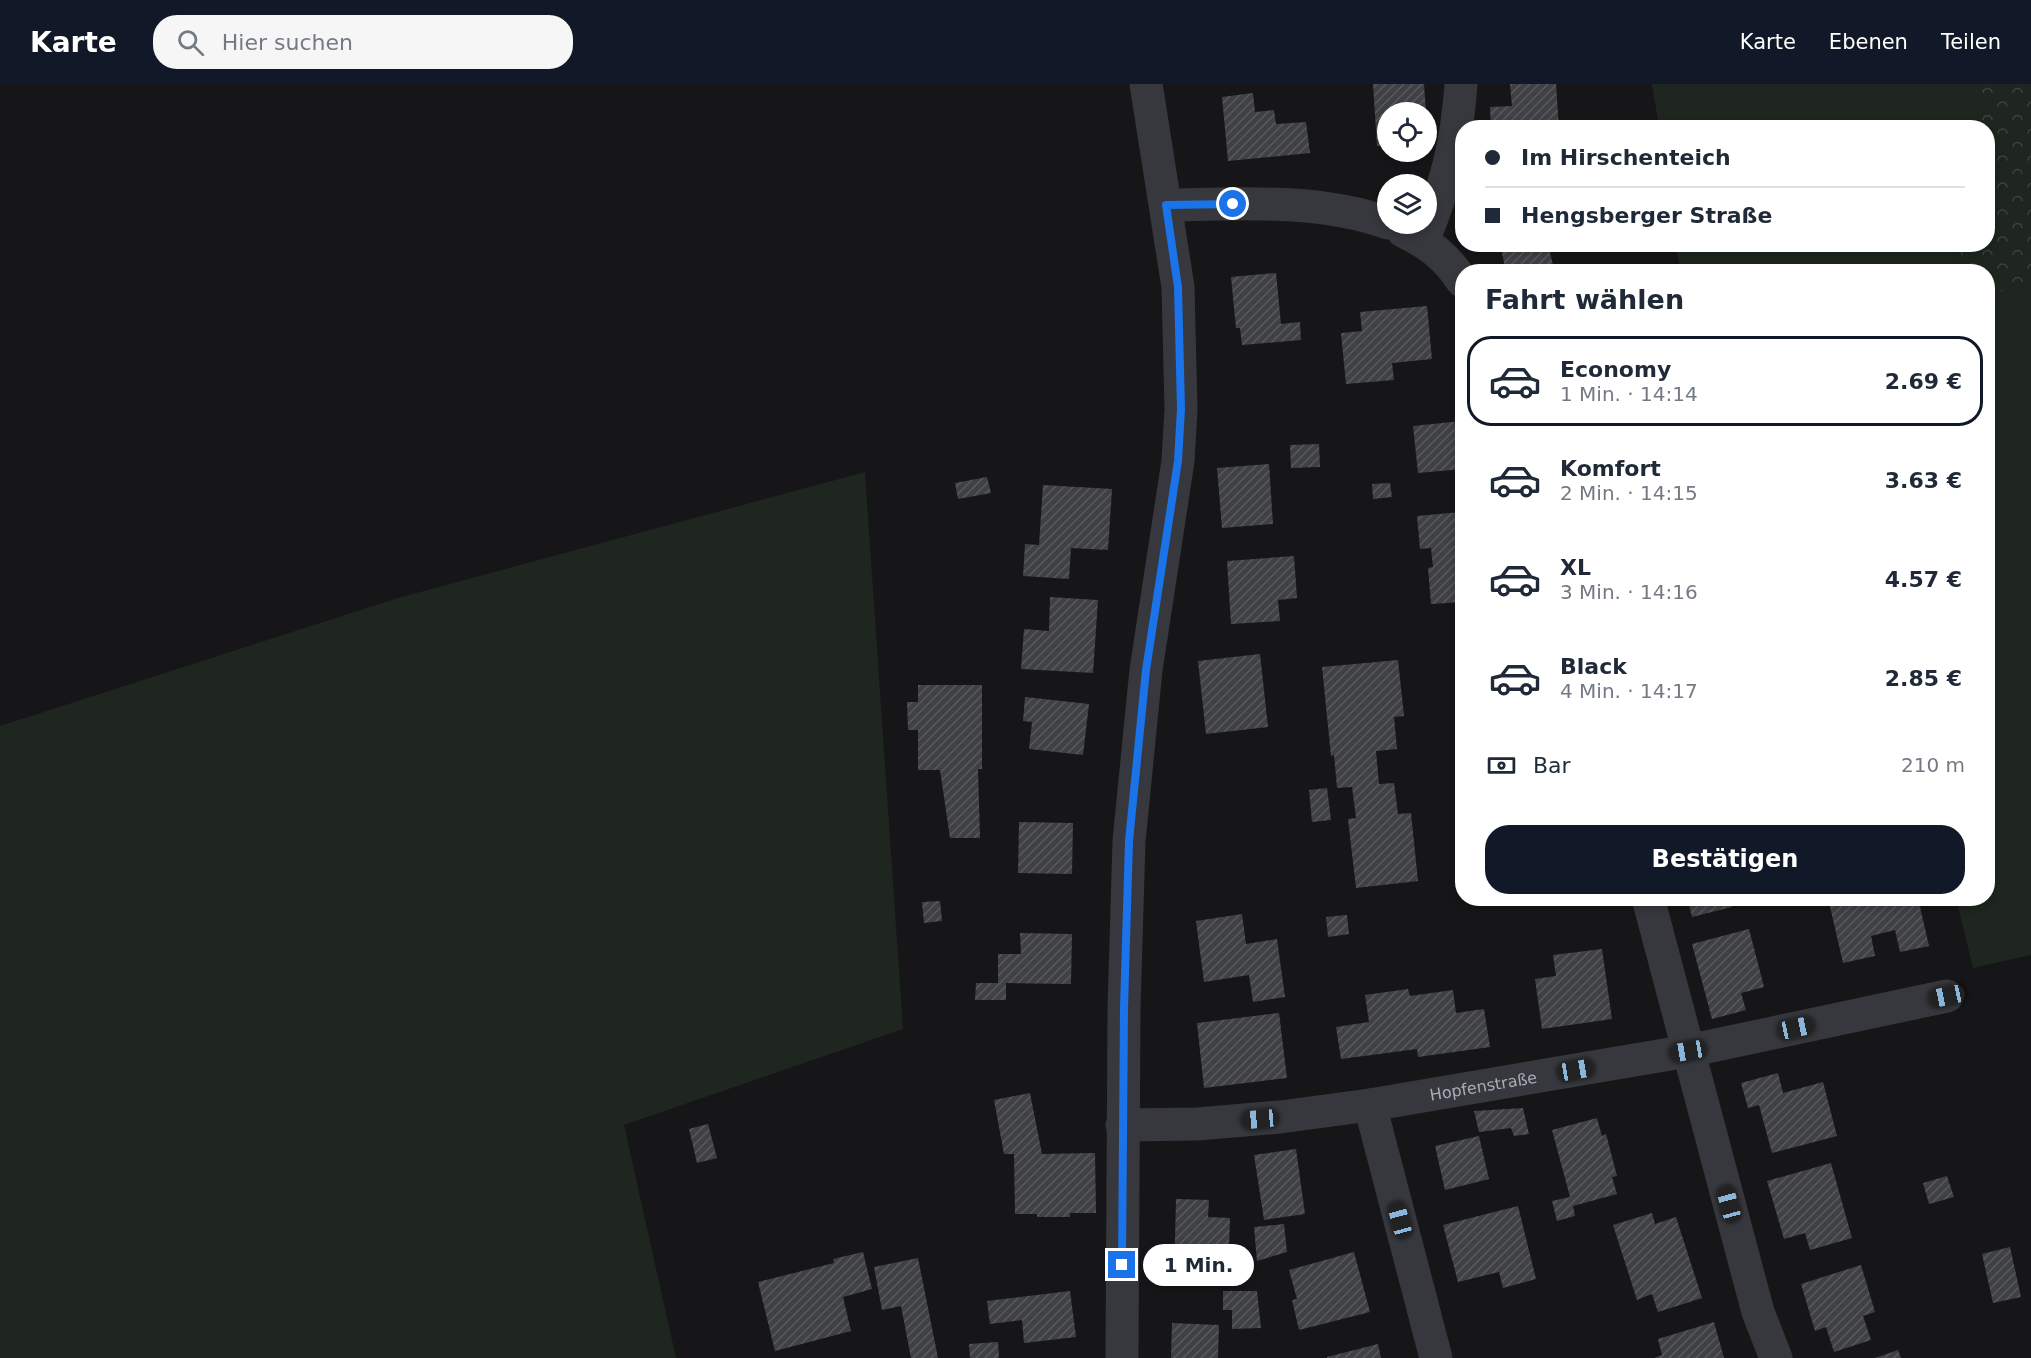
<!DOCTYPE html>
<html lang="de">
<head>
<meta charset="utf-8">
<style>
  :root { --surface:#fff; --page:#f6f6f7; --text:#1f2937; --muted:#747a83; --line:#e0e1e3; --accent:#111827 }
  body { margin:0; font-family:"DejaVu Sans",sans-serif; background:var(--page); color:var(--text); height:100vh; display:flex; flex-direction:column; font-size:22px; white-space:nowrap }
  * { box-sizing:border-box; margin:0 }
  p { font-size:20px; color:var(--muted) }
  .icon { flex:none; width:33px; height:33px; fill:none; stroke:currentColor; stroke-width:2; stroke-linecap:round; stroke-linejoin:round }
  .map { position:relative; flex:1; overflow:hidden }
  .drawer { position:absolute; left:1455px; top:180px; width:540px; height:642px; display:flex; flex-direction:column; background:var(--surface); border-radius:24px; box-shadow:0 3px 9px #0003 }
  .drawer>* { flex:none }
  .banner { position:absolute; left:1455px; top:36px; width:540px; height:132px; border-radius:24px; box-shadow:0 3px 9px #0003; display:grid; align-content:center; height:132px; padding:0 30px; background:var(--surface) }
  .controls { position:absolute; left:1377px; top:18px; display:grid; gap:12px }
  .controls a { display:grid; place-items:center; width:60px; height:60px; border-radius:50%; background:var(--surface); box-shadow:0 3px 9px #0003; font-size:30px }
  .end { position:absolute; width:27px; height:27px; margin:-14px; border:8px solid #1a73e8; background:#fff; box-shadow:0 0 0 3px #fff }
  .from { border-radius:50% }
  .bubble { position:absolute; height:42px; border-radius:21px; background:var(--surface); box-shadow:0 3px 9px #0003; font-size:20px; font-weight:600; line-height:42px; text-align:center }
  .car { position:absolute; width:18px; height:36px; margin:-18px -9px; border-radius:8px; box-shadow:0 0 4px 2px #0007; background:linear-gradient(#222 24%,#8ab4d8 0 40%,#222 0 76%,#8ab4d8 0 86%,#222 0) }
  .banner b { display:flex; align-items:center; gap:21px; height:57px; font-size:22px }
  .banner b+b { border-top:2px solid var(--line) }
  .banner i { width:15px; height:15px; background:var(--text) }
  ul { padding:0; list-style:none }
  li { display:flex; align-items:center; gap:18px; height:90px; margin:0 12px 9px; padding:0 18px; border:3px solid transparent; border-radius:24px }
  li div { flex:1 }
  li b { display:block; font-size:22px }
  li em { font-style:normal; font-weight:600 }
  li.active { border-color:var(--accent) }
  li>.icon { width:54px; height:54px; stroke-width:1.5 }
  h2 { padding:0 30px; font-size:27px; line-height:72px }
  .pay { display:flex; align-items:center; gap:15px; height:66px; padding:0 30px; font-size:22px }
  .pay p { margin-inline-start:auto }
  .primary-button { display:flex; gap:12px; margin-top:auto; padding:12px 30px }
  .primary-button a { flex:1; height:69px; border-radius:24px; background:var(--accent); color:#fff; font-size:24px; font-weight:600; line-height:69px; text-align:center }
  header { display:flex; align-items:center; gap:36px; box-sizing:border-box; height:84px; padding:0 30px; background:var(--accent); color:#fff }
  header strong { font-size:28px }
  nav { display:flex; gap:33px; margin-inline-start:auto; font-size:21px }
  .search { width:420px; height:54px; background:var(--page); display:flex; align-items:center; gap:15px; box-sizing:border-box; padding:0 21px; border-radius:24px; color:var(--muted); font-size:22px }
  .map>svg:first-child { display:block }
  .green { fill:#1e261f }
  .forest { fill:url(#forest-crowns) }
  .building { fill:url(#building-hatch) }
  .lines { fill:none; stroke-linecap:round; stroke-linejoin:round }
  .minor { stroke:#37383d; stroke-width:33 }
  .route { stroke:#1a73e8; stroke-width:8 }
  .labels { text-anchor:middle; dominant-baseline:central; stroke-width:4.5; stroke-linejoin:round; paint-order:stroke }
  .street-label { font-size:16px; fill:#a8adb8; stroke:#111113 }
</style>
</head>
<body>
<header>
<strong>Karte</strong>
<div class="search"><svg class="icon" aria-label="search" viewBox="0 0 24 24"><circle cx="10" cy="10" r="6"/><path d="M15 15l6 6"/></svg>Hier suchen</div>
<nav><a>Karte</a><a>Ebenen</a><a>Teilen</a></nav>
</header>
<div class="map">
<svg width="2031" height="1274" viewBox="0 0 2031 1274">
  <defs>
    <pattern id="forest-crowns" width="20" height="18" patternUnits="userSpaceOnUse" patternTransform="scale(1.5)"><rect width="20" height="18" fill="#1e261f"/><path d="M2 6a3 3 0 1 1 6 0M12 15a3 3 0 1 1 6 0" fill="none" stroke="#3c433d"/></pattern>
    <pattern id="building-hatch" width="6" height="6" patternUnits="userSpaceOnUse" patternTransform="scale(1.5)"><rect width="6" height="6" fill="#404145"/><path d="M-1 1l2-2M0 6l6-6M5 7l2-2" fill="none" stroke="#595a5e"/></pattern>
  </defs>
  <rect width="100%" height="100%" fill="#161618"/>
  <path class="green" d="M1652,0H1983L1976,44L1659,43Z
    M1675,161V160L1957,161L1952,188L1681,187Z
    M2031,201V871L1973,884L1956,815L1988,814V210Z
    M865,388L903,945L624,1041L676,1274H0V642L398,514Z"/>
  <path class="forest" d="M1983,0H2031V201L1988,210V188L1952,187L1957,161L1988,160V44L1976,43Z"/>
  <path class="building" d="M1373,0H1424L1426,28H1388V61L1377,62Z
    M1510,0H1556L1559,44H1491L1490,23L1512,22Z
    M1253,9L1255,28L1274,26L1276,40L1306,38L1310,69L1228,77L1222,13Z
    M1500,160H1548L1554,185L1542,188H1506Z
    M1276,189L1281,240L1300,238L1301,256L1242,261L1240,244H1236L1231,193Z
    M1427,222L1432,275L1392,279L1394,296L1346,300L1341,249L1362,247L1360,228Z
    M1462,337V385L1418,389L1413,342Z
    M1319,360L1320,383L1291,384L1290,361Z
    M1269,380L1273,440L1222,444L1217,384Z
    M987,393L991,409L958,415L955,399Z
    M1390,399L1392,413L1373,415L1372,400Z
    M1043,401L1112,405L1108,466L1071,464L1069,495L1023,492L1025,460L1039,461Z
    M1462,428V518L1431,520L1428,484L1433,483L1431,464L1420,465L1417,432Z
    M1294,472L1297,514L1278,516L1280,537L1231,540L1227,477Z
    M1050,513L1098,516L1093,589L1021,585L1024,545L1049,547Z
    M1260,570L1268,643L1206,650L1198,577Z
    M1398,576L1404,632L1394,633L1397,665L1376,667L1379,700L1394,699L1398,730L1411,729L1418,797L1356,804L1348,735L1356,734L1352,703L1337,704L1334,671L1331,672L1322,583Z
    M918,601H982V685H978L980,754H950L940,686H918V646H908L907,618H918Z
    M1025,613L1089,620L1083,671L1029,665L1032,638L1023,637Z
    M1327,704L1331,736L1312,738L1309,706Z
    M1019,738L1073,739L1072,790L1018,789Z
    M1681,814H1730L1732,823L1692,833L1688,817L1682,818Z
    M1828,814H1862L1864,821L1893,814H1918L1929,862L1900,868L1895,846L1871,852L1875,872L1843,879Z
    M940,817L942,837L924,839L922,818Z
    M1242,830L1246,860L1277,855L1285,913L1253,918L1249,891L1204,898L1196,837Z
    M1347,831L1349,850L1328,853L1326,833Z
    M1749,845L1764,903L1741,909L1746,926L1712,935L1692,860Z
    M1020,849L1072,850L1071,900L1006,899V916H975L976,899H998V870H1021Z
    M1602,865L1612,935L1542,945L1535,895L1556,892L1553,871Z
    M1408,905L1410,912L1453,906L1456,929L1484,925L1490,963L1418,973L1417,965L1341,975L1336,943L1369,938L1365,911Z
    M1279,929L1287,994L1204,1004L1197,939Z
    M1778,989L1783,1009L1823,998L1837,1052L1772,1069L1759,1021L1748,1024L1741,999Z
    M1030,1009L1042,1070L1095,1069L1096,1129H1070V1133H1037V1130H1015L1014,1070H1004L994,1016Z
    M1523,1024L1529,1050L1514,1052L1511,1044L1479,1048L1474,1027Z
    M1597,1034L1602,1052L1606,1050L1617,1092L1612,1093L1617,1110L1573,1122L1575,1132L1557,1137L1552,1117L1570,1113L1552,1046Z
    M708,1040L717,1074L697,1079L689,1045Z
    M1479,1052L1489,1095L1445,1106L1435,1062Z
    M1296,1065L1305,1130L1264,1136L1254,1071Z
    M1831,1079L1852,1154L1810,1166L1805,1149L1784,1155L1767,1097Z
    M1947,1092L1954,1113L1929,1120L1923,1099Z
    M1176,1115L1209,1116L1208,1133L1230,1134L1228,1196L1174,1195Z
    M1518,1122L1536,1195L1503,1204L1499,1188L1458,1198L1443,1141Z
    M1652,1129L1655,1140L1676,1133L1702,1214L1658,1228L1652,1210L1637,1216L1613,1141Z
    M1284,1140L1287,1168L1257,1177L1254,1143Z
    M2010,1163L2021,1213L1993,1219L1982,1170Z
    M863,1168L872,1205L843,1213L851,1247L775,1267L758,1198L834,1179L833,1175Z
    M1354,1168L1370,1228L1299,1246L1292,1216L1297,1215L1289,1186Z
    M918,1174L938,1274H911L901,1222L882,1226L874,1183Z
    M1861,1181L1875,1228L1863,1232L1871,1256L1834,1268L1826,1243L1815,1247L1801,1200Z
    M1070,1207L1076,1253L1024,1259L1022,1236L990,1240L987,1217Z
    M1223,1207H1257L1261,1244L1232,1245V1226H1223Z
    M1714,1238L1724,1274H1654L1662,1271L1658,1255Z
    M1172,1239L1219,1241L1218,1274H1171Z
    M998,1258L999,1274H970L969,1260Z
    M1378,1260L1381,1274H1327V1273Z
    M1898,1266L1901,1274H1875Z"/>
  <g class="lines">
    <g class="minor">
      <path d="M1166,121C1239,120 1317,114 1388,139"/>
      <path d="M1403,147C1428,159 1447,173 1462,197"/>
      <path d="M1423,157C1446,101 1457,60 1461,0"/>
      <path d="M1648,814L1758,1228L1776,1274"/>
      <path d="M1370,1021L1436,1274"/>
      <path id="s1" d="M1122,1041L1198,1040L1280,1033L1370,1021L1688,967L1947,912"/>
      <path d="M1122,1274L1124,924L1129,757L1146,586L1178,377L1181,325L1178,203L1146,0"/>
    </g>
  </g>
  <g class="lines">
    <path class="route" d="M1122,1181L1124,924L1129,757L1146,586L1178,377L1181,325L1178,203L1166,121L1233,120"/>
  </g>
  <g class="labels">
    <g class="street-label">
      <text stroke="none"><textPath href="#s1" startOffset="364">Hopfenstraße</textPath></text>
    </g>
  </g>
</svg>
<div class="controls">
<a><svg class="icon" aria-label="locate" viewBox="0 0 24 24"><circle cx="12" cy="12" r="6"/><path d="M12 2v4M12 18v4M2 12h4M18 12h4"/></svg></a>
<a><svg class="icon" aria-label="layers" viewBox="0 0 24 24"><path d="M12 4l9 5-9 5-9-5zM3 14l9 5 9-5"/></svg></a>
</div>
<i class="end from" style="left:1233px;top:120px"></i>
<i class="end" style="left:1122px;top:1181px"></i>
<div class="bubble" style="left:1143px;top:1160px;width:111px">1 Min.</div>
<i class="car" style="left:1947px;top:912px;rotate:258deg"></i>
<i class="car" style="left:1796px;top:944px;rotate:78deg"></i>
<i class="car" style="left:1688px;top:967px;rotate:260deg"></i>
<i class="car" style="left:1576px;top:986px;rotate:80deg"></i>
<i class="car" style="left:1260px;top:1035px;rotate:265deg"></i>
<i class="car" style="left:1729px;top:1120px;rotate:345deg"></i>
<i class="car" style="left:1400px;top:1136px;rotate:345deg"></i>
<div class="banner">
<b><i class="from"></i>Im Hirschenteich</b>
<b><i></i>Hengsberger Straße</b>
</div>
<section class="drawer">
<h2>Fahrt wählen</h2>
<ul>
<li class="active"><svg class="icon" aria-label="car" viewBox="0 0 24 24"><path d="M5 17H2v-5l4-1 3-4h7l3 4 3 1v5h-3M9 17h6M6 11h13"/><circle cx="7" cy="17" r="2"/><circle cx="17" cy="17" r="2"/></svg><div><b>Economy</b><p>1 Min. · 14:14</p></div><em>2.69 €</em></li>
<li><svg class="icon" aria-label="car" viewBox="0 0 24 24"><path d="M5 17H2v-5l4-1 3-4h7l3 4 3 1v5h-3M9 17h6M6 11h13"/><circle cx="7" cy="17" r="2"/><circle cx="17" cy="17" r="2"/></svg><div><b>Komfort</b><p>2 Min. · 14:15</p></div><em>3.63 €</em></li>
<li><svg class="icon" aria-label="car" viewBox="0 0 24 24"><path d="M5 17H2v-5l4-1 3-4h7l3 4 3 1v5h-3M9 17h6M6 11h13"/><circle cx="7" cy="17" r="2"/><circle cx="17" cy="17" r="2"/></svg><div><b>XL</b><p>3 Min. · 14:16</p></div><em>4.57 €</em></li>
<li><svg class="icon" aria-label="car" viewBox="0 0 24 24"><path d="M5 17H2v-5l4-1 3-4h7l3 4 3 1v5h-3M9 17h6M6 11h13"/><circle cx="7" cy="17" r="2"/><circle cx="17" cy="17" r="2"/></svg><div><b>Black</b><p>4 Min. · 14:17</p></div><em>2.85 €</em></li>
</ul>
<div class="pay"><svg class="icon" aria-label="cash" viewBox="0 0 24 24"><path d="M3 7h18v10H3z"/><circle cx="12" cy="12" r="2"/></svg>Bar<p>210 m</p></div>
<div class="primary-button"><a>Bestätigen</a></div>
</section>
</div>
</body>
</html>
